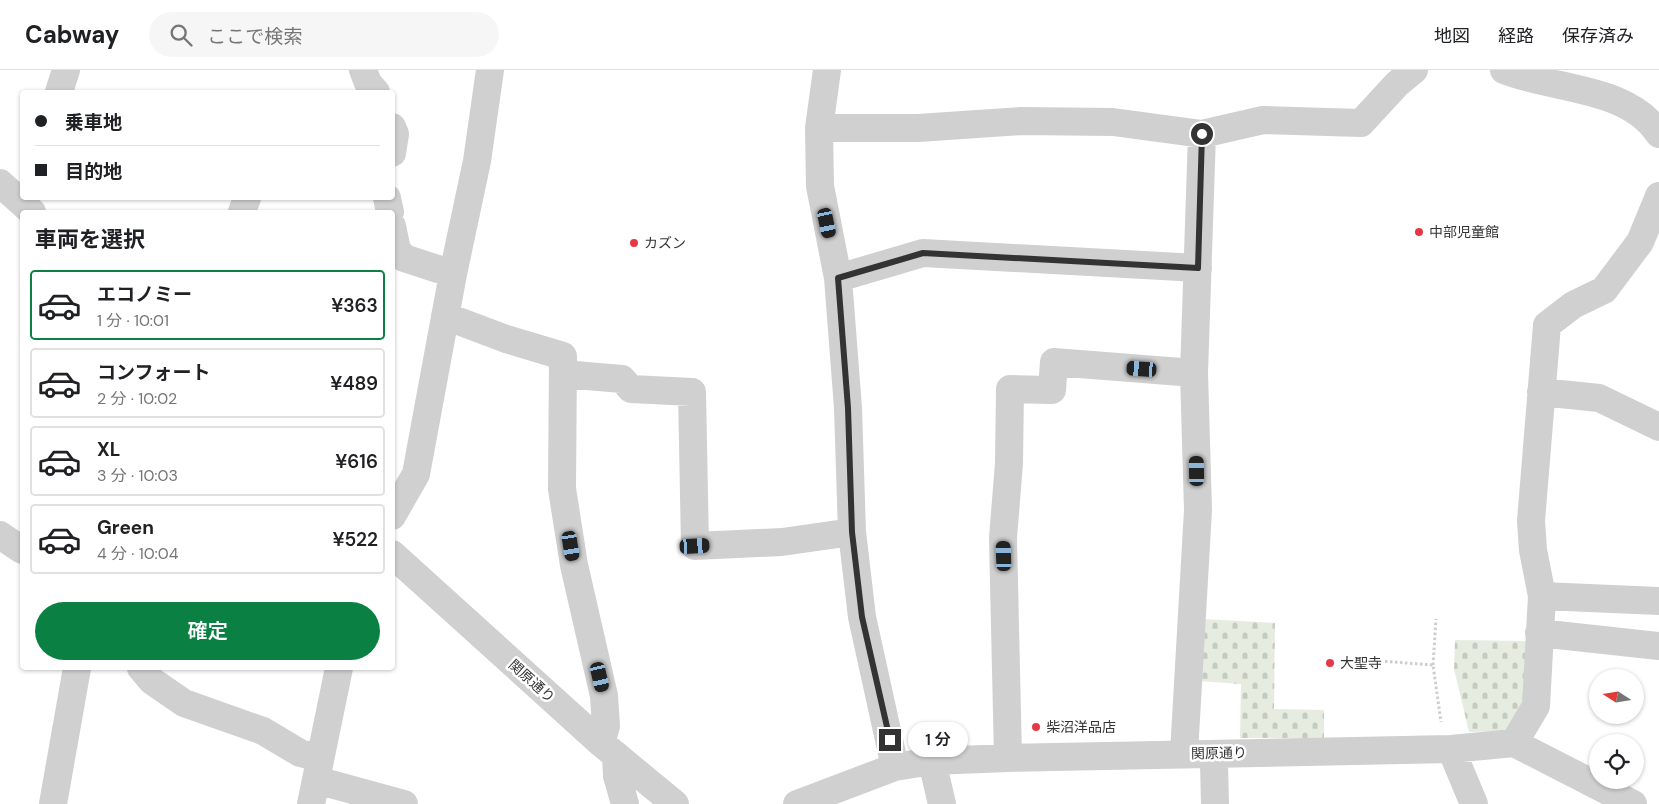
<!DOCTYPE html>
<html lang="ja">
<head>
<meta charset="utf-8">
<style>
  :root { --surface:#fff; --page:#f6f6f6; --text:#202124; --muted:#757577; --line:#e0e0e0; --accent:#0b8043 }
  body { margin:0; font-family:"DM Sans","Noto Sans JP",sans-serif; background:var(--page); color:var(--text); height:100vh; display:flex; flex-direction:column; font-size:19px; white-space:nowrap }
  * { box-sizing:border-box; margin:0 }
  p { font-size:16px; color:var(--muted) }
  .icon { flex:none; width:28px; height:28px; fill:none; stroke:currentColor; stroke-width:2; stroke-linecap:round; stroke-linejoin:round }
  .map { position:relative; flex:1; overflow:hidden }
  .panel { position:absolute; left:20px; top:140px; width:375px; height:460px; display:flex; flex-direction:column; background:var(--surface); border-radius:5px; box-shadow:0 1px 4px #0004 }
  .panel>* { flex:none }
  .hud { position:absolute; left:20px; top:20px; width:375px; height:110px; border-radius:5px; box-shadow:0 1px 4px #0004; display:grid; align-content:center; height:110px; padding:0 15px; background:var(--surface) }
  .needle { width:32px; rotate:282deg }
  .controls { position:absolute; left:1589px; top:599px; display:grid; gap:10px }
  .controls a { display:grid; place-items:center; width:55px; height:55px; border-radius:50%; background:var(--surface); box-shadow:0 1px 4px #0004; font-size:25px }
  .end { position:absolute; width:22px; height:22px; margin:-11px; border:6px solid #333; background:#fff; box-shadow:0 0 0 2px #fff }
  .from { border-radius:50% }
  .bubble { position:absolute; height:35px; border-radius:18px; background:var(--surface); box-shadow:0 1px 4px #0004; font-size:16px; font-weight:600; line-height:35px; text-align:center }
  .car { position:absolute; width:15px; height:30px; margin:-15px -8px; border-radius:6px; box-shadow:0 0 4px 1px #0007; background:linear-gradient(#222 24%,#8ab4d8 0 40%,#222 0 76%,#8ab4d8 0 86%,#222 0) }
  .hud b { display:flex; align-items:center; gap:18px; height:48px; font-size:19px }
  .hud b+b { border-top:1px solid var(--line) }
  .hud i { width:12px; height:12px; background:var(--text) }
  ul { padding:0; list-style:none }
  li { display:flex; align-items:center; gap:15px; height:70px; margin:0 10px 8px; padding:0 5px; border:2px solid var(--line); border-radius:5px }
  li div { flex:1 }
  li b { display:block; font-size:19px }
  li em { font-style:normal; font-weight:600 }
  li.active { border-color:var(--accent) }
  li>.icon { width:45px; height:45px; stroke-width:1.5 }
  h2 { padding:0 15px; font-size:22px; line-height:60px }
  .button { display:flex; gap:10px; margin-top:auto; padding:10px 15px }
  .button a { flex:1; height:58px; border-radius:30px; background:var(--accent); color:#fff; font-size:20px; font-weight:600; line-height:58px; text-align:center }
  header { display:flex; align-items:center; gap:30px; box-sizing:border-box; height:70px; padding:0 25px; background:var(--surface); border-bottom:1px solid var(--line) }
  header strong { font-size:24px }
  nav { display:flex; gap:28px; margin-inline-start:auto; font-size:18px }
  .search { width:350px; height:45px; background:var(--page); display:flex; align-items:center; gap:12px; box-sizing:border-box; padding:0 18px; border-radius:28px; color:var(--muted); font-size:19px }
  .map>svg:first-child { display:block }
  .cemetery { fill:url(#cemetery-stones) }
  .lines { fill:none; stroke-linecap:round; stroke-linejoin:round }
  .path { stroke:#cdcdcd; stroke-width:3; stroke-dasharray:2.5 2.5; stroke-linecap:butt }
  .minor { stroke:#d0d0d0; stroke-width:28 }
  .route { stroke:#333; stroke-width:6 }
  .poi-dot { fill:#e63946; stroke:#fff; stroke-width:2 }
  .labels { text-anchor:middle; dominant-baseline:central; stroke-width:5; stroke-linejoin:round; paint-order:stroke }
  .poi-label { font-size:14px; fill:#333; stroke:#fff; text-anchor:start }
  .street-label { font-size:14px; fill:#333; stroke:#fff }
</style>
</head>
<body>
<header>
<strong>Cabway</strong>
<div class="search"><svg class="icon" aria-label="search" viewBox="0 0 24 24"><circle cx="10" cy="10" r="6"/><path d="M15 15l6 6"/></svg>ここで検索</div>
<nav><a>地図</a><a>経路</a><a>保存済み</a></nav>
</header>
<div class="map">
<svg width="1659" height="734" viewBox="0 0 1659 734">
  <defs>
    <pattern id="cemetery-stones" width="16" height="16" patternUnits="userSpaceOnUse" patternTransform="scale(1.25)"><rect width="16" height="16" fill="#e6ecdf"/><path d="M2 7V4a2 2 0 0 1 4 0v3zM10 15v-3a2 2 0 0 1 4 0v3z" fill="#c6cbc0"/></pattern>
  </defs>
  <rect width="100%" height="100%" fill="#fff"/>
  <path class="cemetery" d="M1202,549L1275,553L1274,639L1324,640V668H1240L1241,614L1200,611Z
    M1455,570L1529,571C1527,607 1533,635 1504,661L1469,662L1454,599Z"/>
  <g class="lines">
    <path class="path" d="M1380,591L1433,595L1441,652
      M1433,595L1436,549"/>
    <path class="minor" d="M363,0L368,13L376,22
      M827,0L819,58L820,116L838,208L848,338L852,462L862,547L895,697
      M1504,0C1553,20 1628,16 1659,64
      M59,22L66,0
      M392,57L395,64L392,83
      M819,58H918L1022,51L1113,52L1202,64L1263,50L1361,53L1397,14L1414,0
      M0,113L32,142
      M387,128L390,142
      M242,142L247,128
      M392,156L397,180L404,188L453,204
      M838,208L923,183L1198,198
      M445,246L506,269L563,286L562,419L574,495L604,626L606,656L601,673
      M563,304L622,309L631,319L692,322L695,476L782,472L852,462
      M1541,322L1599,328L1659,357
      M392,446L416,404L453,204L477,91L490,0
      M0,465L22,480
      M392,484L601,673L675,734
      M1542,526L1659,531
      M1539,563L1659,576
      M141,598L152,611L184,633L263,661L300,683L320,688
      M1514,673L1536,636L1542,526L1533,480L1531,451L1547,255L1573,235L1604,220L1640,172L1659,126
      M1451,679L1474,734
      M1184,683L1198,440L1194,303L1202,64
      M616,685L617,706L625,734
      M1008,688L1003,468L1009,393L1010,319L1052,320L1054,292L1194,303
      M932,691L942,734
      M1214,693L1215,734
      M316,710L404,734
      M53,734L77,598
      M311,734L339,598
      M797,734L895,697L932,691L1008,688L1451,679L1514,673L1633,734"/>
  </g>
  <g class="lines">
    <path class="route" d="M890,670L862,547L852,462L848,338L838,208L923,183L1198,198L1202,64"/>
  </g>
  <g class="poi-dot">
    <circle cx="1419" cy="162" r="5"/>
    <circle cx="634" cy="173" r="5"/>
    <circle cx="1330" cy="593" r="5"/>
    <circle cx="1036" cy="657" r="5"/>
  </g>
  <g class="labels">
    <g class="poi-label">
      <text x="1429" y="162">中部児童館</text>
      <text x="644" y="173">カズン</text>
      <text x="1340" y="593">大聖寺</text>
      <text x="1046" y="657">柴沼洋品店</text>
    </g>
    <g class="street-label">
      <text transform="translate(532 611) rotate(42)">関原通り</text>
      <text transform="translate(1219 683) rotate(-1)">関原通り</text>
    </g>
  </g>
</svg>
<div class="controls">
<a><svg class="needle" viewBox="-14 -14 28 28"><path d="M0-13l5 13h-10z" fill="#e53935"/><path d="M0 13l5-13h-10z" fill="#757577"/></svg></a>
<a><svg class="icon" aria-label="locate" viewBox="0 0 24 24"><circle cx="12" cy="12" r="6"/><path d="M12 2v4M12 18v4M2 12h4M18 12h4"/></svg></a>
</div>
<i class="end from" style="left:1202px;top:64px"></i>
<i class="end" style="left:890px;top:670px"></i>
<div class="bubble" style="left:908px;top:652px;width:60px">1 分</div>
<i class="car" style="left:827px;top:153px;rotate:168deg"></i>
<i class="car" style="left:1142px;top:299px;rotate:274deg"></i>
<i class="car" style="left:1197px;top:401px;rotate:359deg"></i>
<i class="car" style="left:571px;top:476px;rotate:171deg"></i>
<i class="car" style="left:695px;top:476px;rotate:87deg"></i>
<i class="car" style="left:1004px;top:486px;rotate:358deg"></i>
<i class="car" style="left:600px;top:607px;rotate:167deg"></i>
<div class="hud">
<b><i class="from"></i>乗車地</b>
<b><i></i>目的地</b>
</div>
<section class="panel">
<h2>車両を選択</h2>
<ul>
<li class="active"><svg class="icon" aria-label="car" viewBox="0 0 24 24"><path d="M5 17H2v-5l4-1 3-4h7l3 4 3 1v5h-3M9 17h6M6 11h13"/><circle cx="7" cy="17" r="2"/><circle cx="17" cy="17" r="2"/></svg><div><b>エコノミー</b><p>1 分 · 10:01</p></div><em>¥363</em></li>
<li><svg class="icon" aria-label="car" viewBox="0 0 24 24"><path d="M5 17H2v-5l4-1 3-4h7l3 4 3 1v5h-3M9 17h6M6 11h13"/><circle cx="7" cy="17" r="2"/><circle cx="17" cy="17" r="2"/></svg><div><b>コンフォート</b><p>2 分 · 10:02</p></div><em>¥489</em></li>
<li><svg class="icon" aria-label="car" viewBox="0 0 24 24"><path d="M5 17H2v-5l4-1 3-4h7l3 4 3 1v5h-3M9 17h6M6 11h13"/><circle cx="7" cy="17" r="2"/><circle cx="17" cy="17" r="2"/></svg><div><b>XL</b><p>3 分 · 10:03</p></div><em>¥616</em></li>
<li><svg class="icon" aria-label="car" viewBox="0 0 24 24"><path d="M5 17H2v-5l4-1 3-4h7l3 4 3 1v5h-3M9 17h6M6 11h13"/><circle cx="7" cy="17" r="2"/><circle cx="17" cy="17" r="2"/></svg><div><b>Green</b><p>4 分 · 10:04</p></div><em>¥522</em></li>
</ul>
<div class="button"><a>確定</a></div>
</section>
</div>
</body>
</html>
